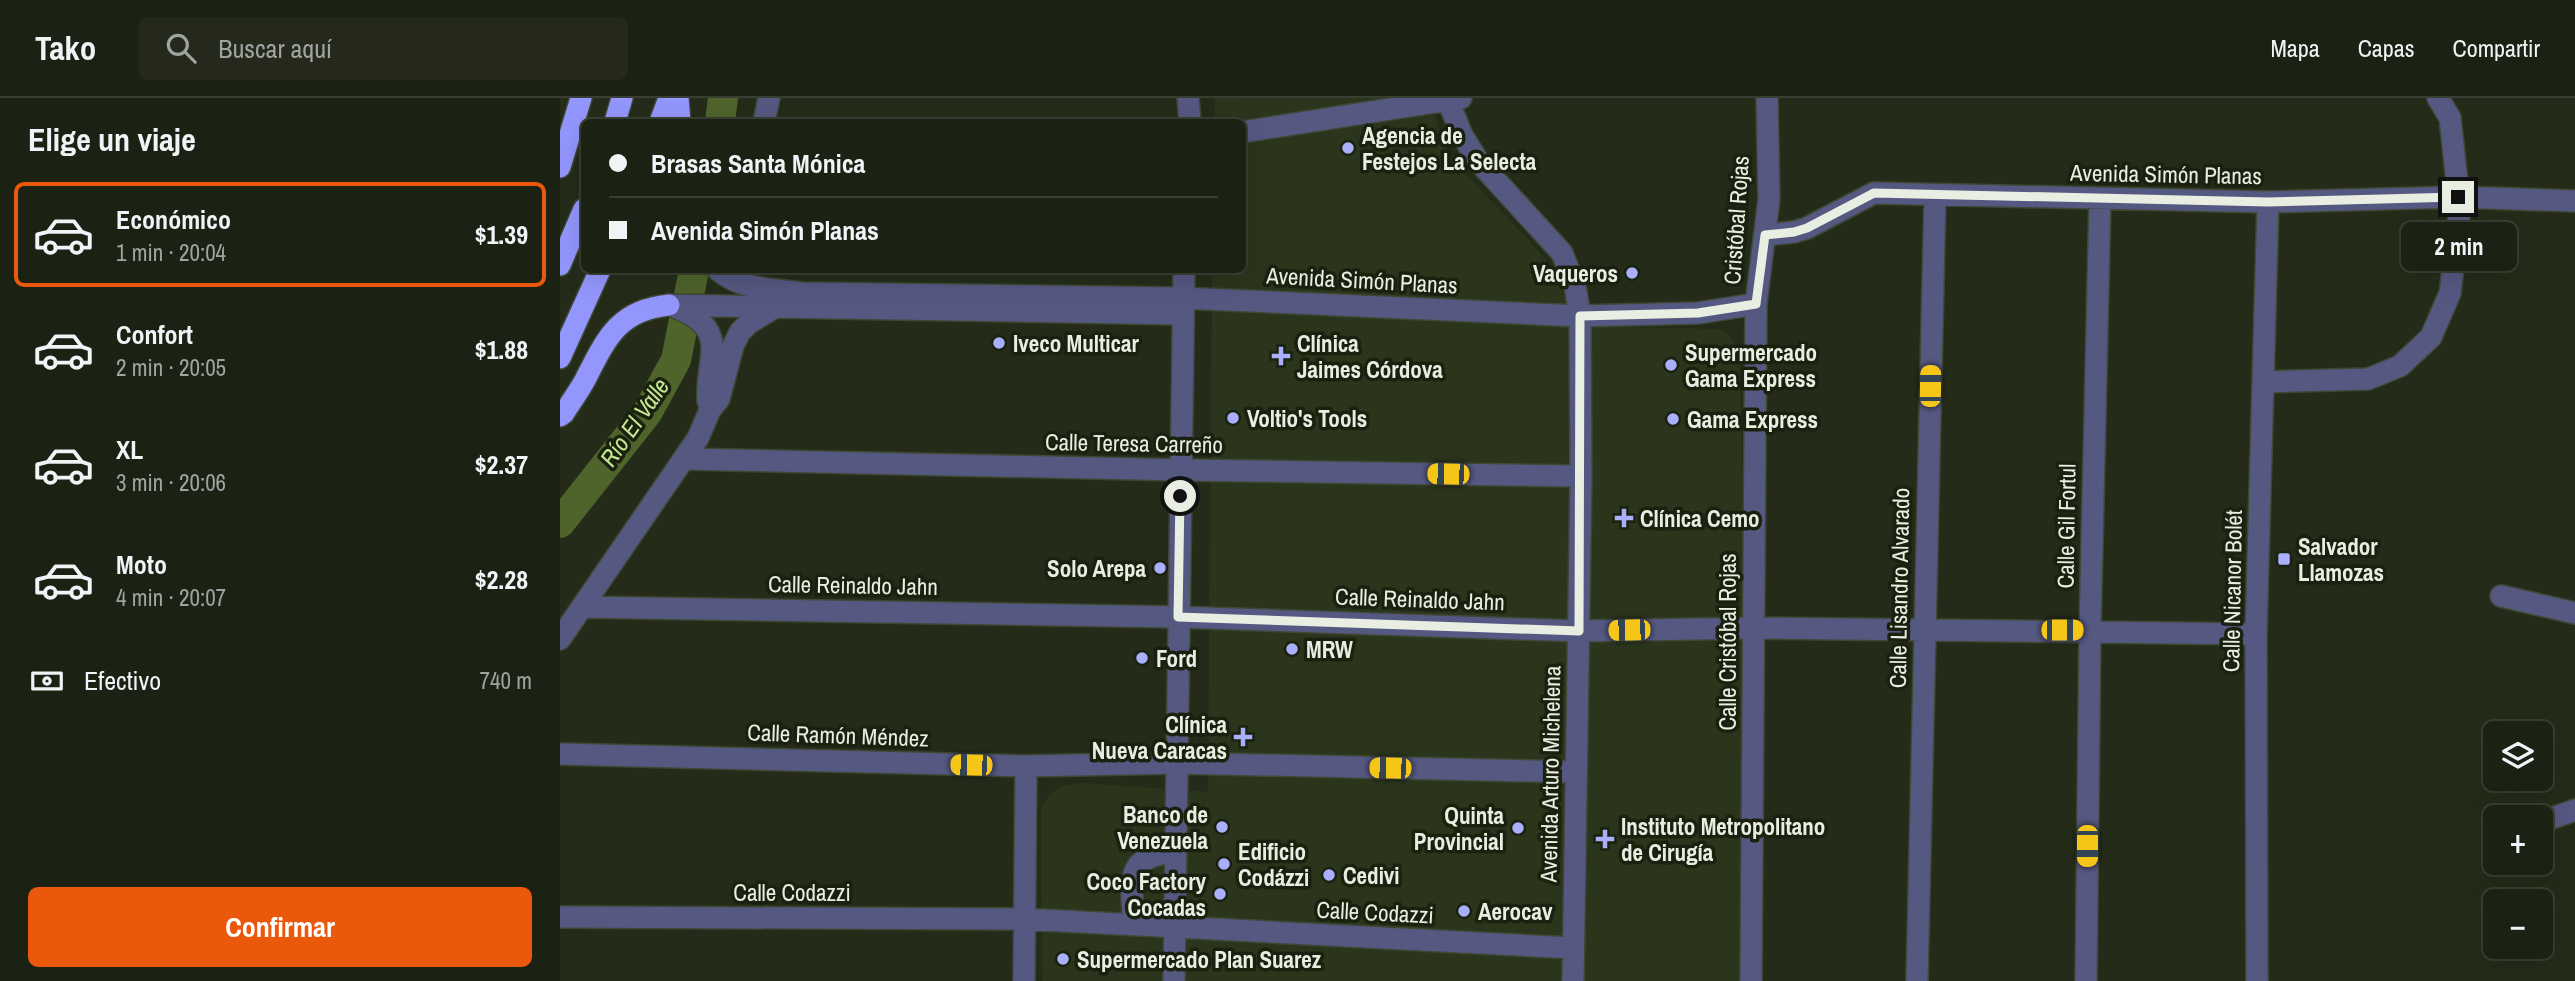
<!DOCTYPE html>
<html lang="es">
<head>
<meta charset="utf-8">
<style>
  :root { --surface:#1b2113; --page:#24291c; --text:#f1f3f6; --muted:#a0a3a0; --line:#393e33; --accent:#ea580c }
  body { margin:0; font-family:"Archivo Narrow",sans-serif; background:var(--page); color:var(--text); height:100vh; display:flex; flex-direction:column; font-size:26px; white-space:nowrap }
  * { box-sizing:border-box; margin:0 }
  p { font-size:23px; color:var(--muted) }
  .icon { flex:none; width:38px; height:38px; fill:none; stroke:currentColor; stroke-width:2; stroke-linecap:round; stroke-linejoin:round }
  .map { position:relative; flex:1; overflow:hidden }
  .details { display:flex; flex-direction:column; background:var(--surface); width:560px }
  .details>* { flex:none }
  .top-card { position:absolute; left:21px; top:21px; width:665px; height:154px; border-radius:10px; box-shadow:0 7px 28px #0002,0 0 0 2px var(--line); display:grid; align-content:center; height:154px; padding:0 28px; background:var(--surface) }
  .fabs { position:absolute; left:1923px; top:623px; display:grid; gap:14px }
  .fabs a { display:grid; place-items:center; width:70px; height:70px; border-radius:10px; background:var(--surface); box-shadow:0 7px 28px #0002,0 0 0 2px var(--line); font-size:35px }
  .end { position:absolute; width:32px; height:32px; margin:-16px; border:9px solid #e8eee2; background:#111; box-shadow:0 0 0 4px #111 }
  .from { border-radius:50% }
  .bubble { position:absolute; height:49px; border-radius:10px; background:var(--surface); box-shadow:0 7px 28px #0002,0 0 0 2px var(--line); font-size:23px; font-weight:800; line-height:49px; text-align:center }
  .car { position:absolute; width:21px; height:42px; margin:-21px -10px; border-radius:9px; box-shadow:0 0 5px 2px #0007; background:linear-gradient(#f5c518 24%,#345 0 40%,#f5c518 0 76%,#345 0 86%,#f5c518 0) }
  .top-card b { display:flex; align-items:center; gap:24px; height:66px; font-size:26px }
  .top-card b+b { border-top:2px solid var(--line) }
  .top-card i { width:18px; height:18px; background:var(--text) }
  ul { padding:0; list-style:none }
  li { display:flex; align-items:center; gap:21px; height:105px; margin:0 14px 10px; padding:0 14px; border:4px solid transparent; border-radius:10px }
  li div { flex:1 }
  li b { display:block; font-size:26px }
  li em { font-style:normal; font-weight:800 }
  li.current { border-color:var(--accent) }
  li>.icon { width:63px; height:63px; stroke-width:1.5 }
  h2 { padding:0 28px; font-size:32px; line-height:84px }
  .pay { display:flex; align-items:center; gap:18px; height:77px; padding:0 28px; font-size:26px }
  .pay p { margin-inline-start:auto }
  .cta { display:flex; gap:14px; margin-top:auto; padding:14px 28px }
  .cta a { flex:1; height:80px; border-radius:10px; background:var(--accent); color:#fff; font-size:28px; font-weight:800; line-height:80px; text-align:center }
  header { display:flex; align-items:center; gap:42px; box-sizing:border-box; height:98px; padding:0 35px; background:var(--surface); border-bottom:2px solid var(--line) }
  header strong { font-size:33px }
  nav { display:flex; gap:38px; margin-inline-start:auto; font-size:24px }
  .search { width:490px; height:63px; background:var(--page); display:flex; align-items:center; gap:18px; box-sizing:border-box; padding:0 24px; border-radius:10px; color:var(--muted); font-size:26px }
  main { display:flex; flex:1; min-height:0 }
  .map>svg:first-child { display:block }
  .built { fill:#2b351c }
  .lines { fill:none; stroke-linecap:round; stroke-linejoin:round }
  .river { stroke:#4e642b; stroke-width:30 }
  .minor-casing { stroke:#3f4735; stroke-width:24 }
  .highway-casing { stroke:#3f4735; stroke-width:24 }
  .minor { stroke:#555881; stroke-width:21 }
  .highway { stroke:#9396fc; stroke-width:21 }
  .route { stroke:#e8eee2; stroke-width:9 }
  .poi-dot { fill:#aaaffb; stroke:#1a220f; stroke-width:2.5 }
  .labels { text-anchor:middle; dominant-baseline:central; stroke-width:7; stroke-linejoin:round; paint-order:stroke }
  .poi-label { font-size:23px; font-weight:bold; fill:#e8eee2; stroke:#1a220f; text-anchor:start }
  .street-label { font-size:23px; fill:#e8eee2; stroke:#1a220f }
  .water-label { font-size:24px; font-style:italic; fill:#c4e792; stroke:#1a220f }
</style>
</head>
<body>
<header>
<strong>Tako</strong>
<div class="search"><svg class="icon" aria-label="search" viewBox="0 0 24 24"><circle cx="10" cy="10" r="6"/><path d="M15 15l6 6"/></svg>Buscar aquí</div>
<nav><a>Mapa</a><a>Capas</a><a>Compartir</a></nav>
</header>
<main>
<section class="details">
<h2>Elige un viaje</h2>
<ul>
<li class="current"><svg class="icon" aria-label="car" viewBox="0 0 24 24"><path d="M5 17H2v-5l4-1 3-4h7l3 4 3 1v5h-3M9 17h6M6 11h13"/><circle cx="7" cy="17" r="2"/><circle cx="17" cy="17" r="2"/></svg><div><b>Económico</b><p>1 min · 20:04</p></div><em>$1.39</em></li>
<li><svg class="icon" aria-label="car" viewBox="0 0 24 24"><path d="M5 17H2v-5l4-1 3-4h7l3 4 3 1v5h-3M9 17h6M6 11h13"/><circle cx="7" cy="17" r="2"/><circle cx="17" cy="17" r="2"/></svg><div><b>Confort</b><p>2 min · 20:05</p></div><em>$1.88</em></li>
<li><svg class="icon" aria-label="car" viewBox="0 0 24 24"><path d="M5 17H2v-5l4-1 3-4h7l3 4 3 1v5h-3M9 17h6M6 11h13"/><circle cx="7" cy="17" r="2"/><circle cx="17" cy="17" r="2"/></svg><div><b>XL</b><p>3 min · 20:06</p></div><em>$2.37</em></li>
<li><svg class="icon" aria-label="car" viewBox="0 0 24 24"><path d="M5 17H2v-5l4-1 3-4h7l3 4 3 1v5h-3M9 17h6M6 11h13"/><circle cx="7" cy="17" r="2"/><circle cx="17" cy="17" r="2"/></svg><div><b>Moto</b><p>4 min · 20:07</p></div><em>$2.28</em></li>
</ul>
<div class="pay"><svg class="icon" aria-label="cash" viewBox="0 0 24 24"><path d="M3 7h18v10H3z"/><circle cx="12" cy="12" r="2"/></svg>Efectivo<p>740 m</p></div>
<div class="cta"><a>Confirmar</a></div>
</section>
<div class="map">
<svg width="2015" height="883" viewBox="0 0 2015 883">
  <rect width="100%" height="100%" fill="#242c19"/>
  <path class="built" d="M654,0H872L878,30L889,56L908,79L964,137L990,167L1003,188L1059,229L1157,231L1167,235L1174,243L1180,269L1190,727L1180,883H482L481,709L490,696L503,688L520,685L648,694L652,172H682V24H655Z"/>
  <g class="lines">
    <path class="river" d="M160,24L163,0
      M0,425L87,315L116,262L134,172"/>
    <g class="minor-casing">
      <path id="minor" d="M628,0L630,24
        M887,0L902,37L918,63L1002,155L1015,188L1020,218L1021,378L1013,883
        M204,24L209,0
        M682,34L901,0
        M1205,137L1234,134L1247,130L1314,95L1708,104L1898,99L2015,103
        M158,172C181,192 214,191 242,195L622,200L1020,218L1138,215L1196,206
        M109,207L622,216
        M117,210C172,233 145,259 148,303
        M1704,284L1808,281L1840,268L1871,239L1890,195L1900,111L1890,20L1878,0
        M126,361L621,372L1021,378
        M1941,498L2015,515
        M22,509L618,519L1019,533L1193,530L1696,536
        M0,541L138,340L150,312L159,301L173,248L180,234L189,225L212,211
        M0,656L466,668L616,665L1016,674
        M1981,724L2015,712
        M0,819L464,821L1013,850
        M574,827C574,809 565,776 583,763C592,757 605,755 615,752
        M464,883L466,668
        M614,883L624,172
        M1191,883L1196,206L1209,101L1207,0
        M1357,883L1375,98
        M1526,883L1530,532L1540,101
        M1697,883L1696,536L1708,104"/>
    </g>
    <g class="highway-casing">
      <path id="highway" d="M118,0L120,24
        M55,24L62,0
        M100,24L109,0
        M0,69L21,0
        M0,167L24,111
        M0,260L40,172
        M0,318L4,315C11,304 19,293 25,282C46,241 58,212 109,207"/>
    </g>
    <use href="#minor" class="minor"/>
    <use href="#highway" class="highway"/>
  </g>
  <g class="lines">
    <path class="route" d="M620,398L618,519L1019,533L1020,218L1138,215L1196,206L1205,137L1234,134L1247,130L1314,95L1708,104L1898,99"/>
  </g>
  <g class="poi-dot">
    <circle cx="788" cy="50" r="7"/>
    <circle cx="1072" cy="175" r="7"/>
    <circle cx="439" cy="245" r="7"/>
    <path d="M717.5 247.5h7v7h7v7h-7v7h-7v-7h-7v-7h7z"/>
    <circle cx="1111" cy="267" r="7"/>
    <circle cx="673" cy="320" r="7"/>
    <circle cx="1113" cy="321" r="7"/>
    <path d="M1060.5 409.5h7v7h7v7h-7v7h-7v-7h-7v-7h7z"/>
    <rect x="1717" y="454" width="14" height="14" rx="3.5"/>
    <circle cx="600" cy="470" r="7"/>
    <circle cx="732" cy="551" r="7"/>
    <circle cx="582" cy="560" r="7"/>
    <path d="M679.5 628.5h7v7h7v7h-7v7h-7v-7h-7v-7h7z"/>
    <circle cx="662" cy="729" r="7"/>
    <circle cx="958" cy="730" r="7"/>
    <path d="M1041.5 730.5h7v7h7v7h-7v7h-7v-7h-7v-7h7z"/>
    <circle cx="664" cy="766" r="7"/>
    <circle cx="769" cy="777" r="7"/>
    <circle cx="660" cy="796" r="7"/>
    <circle cx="904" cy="813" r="7"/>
    <circle cx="503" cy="861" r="7"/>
  </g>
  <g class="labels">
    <g class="poi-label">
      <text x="802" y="37">Agencia de<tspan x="802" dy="26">Festejos La Selecta</tspan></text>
      <text x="1058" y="175" text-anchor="end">Vaqueros</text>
      <text x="453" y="245">Iveco Multicar</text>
      <text x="737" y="245">Clínica<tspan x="737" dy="26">Jaimes Córdova</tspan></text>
      <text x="1125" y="254">Supermercado<tspan x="1125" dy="26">Gama Express</tspan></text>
      <text x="687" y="320">Voltio's Tools</text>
      <text x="1127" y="321">Gama Express</text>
      <text x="1080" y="420">Clínica Cemo</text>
      <text x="1738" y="448">Salvador<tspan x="1738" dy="26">Llamozas</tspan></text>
      <text x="586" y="470" text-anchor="end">Solo Arepa</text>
      <text x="746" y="551">MRW</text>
      <text x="596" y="560">Ford</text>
      <text x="667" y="626" text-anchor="end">Clínica<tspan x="667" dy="26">Nueva Caracas</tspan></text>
      <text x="648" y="716" text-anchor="end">Banco de<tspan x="648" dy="26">Venezuela</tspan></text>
      <text x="944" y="717" text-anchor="end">Quinta<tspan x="944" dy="26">Provincial</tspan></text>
      <text x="1061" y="728">Instituto Metropolitano<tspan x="1061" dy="26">de Cirugía</tspan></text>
      <text x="678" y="753">Edificio<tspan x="678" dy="26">Codázzi</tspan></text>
      <text x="783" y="777">Cedivi</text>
      <text x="646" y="783" text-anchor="end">Coco Factory<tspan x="646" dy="26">Cocadas</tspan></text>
      <text x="918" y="813">Aerocav</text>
      <text x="517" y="861">Supermercado Plan Suarez</text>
    </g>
    <g class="street-label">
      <text transform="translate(1606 76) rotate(1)">Avenida Simón Planas</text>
      <text transform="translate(1176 122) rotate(-86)">Cristóbal Rojas</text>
      <text transform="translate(802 182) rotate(3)">Avenida Simón Planas</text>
      <text transform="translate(574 345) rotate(1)">Calle Teresa Carreño</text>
      <text transform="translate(1506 428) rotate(-89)">Calle Gil Fortul</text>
      <text transform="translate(293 487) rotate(1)">Calle Reinaldo Jahn</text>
      <text transform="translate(1339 490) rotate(-89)">Calle Lisandro Alvarado</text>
      <text transform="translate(1672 493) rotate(-89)">Calle Nicanor Bolét</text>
      <text transform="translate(860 501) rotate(2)">Calle Reinaldo Jahn</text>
      <text transform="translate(1167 544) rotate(-90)">Calle Cristóbal Rojas</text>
      <text transform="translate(278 637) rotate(2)">Calle Ramón Méndez</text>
      <text transform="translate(990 676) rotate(-89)">Avenida Arturo Michelena</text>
      <text x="232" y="794">Calle Codazzi</text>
      <text transform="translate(815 814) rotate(3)">Calle Codazzi</text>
    </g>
    <g class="water-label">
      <text transform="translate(74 324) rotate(-55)">Río El Valle</text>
    </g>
  </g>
</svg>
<div class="fabs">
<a><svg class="icon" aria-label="layers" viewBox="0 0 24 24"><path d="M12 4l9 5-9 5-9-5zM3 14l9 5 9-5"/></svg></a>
<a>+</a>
<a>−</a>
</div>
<i class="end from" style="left:620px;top:398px"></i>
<i class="end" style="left:1898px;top:99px"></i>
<div class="bubble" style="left:1841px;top:124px;width:116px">2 min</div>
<i class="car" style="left:1370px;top:288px;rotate:1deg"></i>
<i class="car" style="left:888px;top:376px;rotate:271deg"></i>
<i class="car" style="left:1069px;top:532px;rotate:269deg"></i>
<i class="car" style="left:1502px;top:532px;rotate:90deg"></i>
<i class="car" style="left:411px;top:667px;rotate:271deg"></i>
<i class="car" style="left:830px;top:670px;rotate:271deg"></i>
<i class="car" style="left:1527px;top:748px;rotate:180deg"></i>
<div class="top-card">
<b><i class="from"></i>Brasas Santa Mónica</b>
<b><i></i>Avenida Simón Planas</b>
</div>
</div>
</main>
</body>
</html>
